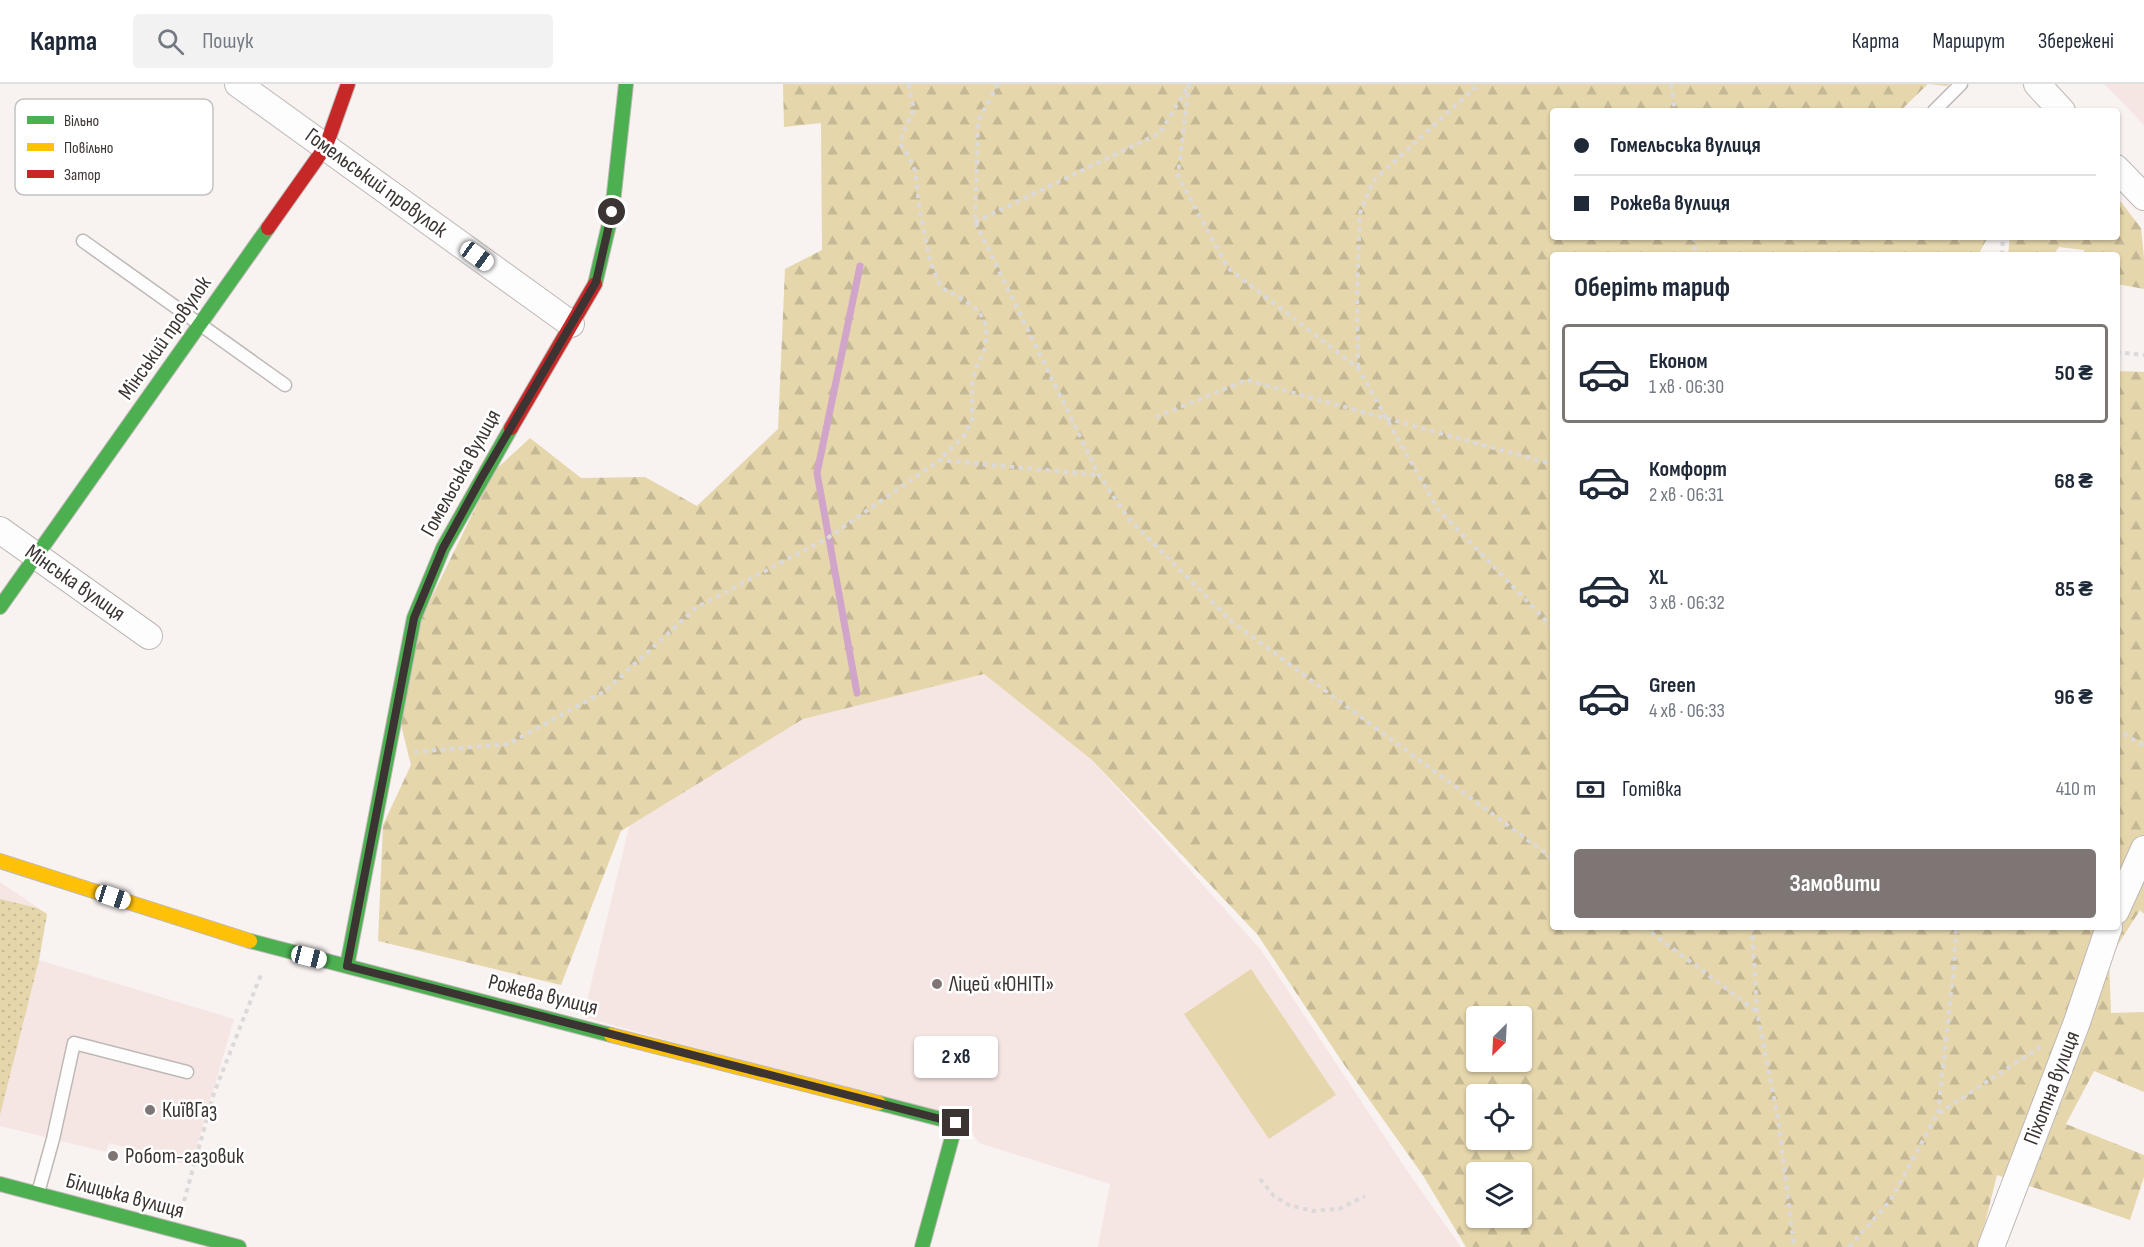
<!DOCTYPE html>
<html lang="uk">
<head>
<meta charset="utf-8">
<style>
  :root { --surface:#fff; --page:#f2f2f3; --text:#1f2937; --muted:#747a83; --line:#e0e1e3; --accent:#7e7674 }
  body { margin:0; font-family:"Sofia Sans Condensed",sans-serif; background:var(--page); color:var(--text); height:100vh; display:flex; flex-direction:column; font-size:22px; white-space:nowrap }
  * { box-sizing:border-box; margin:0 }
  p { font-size:20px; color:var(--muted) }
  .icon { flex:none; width:33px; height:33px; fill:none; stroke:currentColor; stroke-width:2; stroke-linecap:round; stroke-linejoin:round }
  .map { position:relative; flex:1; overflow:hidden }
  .drawer { position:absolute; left:1550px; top:168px; width:570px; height:678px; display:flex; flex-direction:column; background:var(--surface); border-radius:6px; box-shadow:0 2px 4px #0004 }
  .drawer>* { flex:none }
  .top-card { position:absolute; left:1550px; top:24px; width:570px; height:132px; border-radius:6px; box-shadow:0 2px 4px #0004; display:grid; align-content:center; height:132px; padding:0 24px; background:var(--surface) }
  .needle { width:39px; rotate:204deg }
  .controls { position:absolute; left:1466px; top:922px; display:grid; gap:12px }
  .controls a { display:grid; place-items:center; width:66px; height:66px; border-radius:6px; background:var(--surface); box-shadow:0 2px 4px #0004; font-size:30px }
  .end { position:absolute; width:27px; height:27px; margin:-14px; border:8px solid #3c3432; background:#fff; box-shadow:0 0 0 3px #fff }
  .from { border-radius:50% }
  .bubble { position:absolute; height:42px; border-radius:6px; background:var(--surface); box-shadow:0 2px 4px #0004; font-size:20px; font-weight:700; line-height:42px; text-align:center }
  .car { position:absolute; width:18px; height:36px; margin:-18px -9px; border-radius:8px; box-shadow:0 0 4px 2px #0007; background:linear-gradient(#fff 24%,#345 0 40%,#fff 0 76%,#345 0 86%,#fff 0) }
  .top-card b { display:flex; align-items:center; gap:21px; height:57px; font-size:22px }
  .top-card b+b { border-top:2px solid var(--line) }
  .top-card i { width:15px; height:15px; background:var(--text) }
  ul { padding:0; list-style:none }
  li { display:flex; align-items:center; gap:18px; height:99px; margin:0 12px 9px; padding:0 12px; border:3px solid transparent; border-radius:6px }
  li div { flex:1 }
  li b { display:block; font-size:22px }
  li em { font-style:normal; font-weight:700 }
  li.on { border-color:var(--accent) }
  li>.icon { width:54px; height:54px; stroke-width:1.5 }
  h2 { padding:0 24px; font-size:27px; line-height:72px }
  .pay { display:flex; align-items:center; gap:15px; height:66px; padding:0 24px; font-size:22px }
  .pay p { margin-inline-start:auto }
  .primary-button { display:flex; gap:12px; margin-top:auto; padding:12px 24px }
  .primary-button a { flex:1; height:69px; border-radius:6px; background:var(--accent); color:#fff; font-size:24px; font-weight:700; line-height:69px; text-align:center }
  header { display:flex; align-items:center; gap:36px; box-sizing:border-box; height:84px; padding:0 30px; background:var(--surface); border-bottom:2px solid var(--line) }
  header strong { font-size:28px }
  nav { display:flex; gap:33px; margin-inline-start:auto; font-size:21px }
  .search { width:420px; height:54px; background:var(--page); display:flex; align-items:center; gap:15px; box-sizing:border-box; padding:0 21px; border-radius:6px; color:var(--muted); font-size:22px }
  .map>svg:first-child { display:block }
  .built { fill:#f6e6e3 }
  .grass { fill:url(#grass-dots) }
  .forest { fill:url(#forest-firs); fill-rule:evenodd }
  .pitch { fill:#e5d6ac }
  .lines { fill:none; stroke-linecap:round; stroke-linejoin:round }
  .stream { stroke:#d1a4ca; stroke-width:7 }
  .lane-casing { stroke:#beb8b6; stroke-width:15 }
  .street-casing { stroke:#beb8b6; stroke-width:28 }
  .fast-casing { stroke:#beb8b6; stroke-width:16 }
  .slow-casing { stroke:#beb8b6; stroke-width:16 }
  .jam-casing { stroke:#beb8b6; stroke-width:16 }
  .path { stroke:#dbd9d9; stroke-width:4; stroke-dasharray:4.5 4.5; stroke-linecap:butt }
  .lane { stroke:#fefdfd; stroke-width:12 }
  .street { stroke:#fefdfd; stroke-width:26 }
  .fast { stroke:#4caf50; stroke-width:14 }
  .slow { stroke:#ffc107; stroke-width:14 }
  .jam { stroke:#c62828; stroke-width:14 }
  .route { stroke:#3c3432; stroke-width:8 }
  .poi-dot { fill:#7e7674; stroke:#fff; stroke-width:2 }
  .labels { text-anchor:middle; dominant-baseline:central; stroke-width:5; stroke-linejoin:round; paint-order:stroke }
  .street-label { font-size:22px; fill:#3c3432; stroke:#fff }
  .poi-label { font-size:22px; fill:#3c3432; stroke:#fff; text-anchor:start }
  .key { fill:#fff; stroke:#c4c2c2; stroke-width:1.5 }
  .key-label { font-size:16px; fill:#3c3432 }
</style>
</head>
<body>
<header>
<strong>Карта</strong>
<div class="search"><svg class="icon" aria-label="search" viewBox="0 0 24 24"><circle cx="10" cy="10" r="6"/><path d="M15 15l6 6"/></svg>Пошук</div>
<nav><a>Карта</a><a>Маршрут</a><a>Збережені</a></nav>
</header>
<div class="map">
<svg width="2144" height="1163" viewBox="0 0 2144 1163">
  <defs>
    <pattern id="grass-dots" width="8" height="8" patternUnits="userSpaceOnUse" patternTransform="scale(1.5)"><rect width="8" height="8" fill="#e5d6ac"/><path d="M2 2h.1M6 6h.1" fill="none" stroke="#c5b894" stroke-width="1.8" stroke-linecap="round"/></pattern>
    <pattern id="forest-firs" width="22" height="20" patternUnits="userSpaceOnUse" patternTransform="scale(1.5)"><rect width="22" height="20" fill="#e5d6ac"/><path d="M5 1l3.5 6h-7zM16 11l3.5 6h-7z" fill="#c5b894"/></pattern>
  </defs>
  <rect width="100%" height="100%" fill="#f8f2f0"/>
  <path class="built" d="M2104,0H2144V41L2112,8Z
    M984,590L1092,676L1261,866L1408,1088L1461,1163H1098L1110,1100L979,1059L964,1037L583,933L639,702L827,613Z
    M0,798L47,830L39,876L234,935L191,1082L109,1059L106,1068L0,1042Z"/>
  <path class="grass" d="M0,815L37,824L47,830L39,876L0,1031Z"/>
  <path class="forest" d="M783,0H1949L1947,2L1928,0L1900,27H1552V153H1988L1978,171H1552V843H2116V287L2144,288V830L2140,826L2109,875L2111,929L2144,928V1008L2094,987L2066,1040L2144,1071V1093L2130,1136L1997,1091L1979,1163H1466L1422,1090L1341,976L1257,850L1092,676L984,590L803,635L621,747L561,901L378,857L383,741L411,681L399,633L421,535L493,388L530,354L581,394L645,393L697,422L778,345L785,185L822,166L821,39L784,43ZM1476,933H1521V978H1476ZM1476,1011H1521V1056H1476ZM1476,1089H1521V1134H1476Z
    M2117,113L2141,144L2144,174V205L2117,200L2116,171H2084V166L2059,163L2053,171H2008L2010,153H2116Z"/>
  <path class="pitch" d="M1251,885L1336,1011L1269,1055L1184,930Z"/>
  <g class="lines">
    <path class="stream" d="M857,609L817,389L860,182"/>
    <g class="lane-casing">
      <path id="lane" d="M1934,27L1961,0
        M83,157L285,301
        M38,1109L53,1055L74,959L187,988"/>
    </g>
    <g class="street-casing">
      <path id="street" d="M238,0L571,240
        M2037,0L2062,27
        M2116,84L2144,113
        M0,446L149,552
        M2116,827L2144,765
        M1991,1163L2077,938L2109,843"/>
    </g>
    <g class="fast-casing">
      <path id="fast" d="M595,200L612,128L626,0
        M0,523L268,144
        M250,857L611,951
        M347,882L414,534L443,464L511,344
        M879,1019L956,1039L922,1163
        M0,1100L239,1163"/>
    </g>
    <g class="slow-casing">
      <path id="slow" d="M0,777L250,857
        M611,951L879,1019"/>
    </g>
    <g class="jam-casing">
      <path id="jam" d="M268,144L326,62L348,0
        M511,344L595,200"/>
    </g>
    <path class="path" d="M909,0V5L914,25L902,51L901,61L908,71L915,86L920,128L930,177L937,195L942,204L963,215L979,227L985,239L987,252L984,268L975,286L972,302V336L963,353L940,375
      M998,0L978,37L975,138L1099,391L1129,435L1231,537L1552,774
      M1189,0L1178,92L1228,184L1358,284L1437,424L1552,543
      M1671,0L1675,27
      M975,138L1160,49L1187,4
      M1694,153L1696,171
      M2002,171L2003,153
      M2116,268L2144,271
      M1358,283L1357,209L1360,129L1373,97L1479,0
      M1156,333L1247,296L1552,380
      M2116,645L2144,662
      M414,668L508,660L605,607L697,523L826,455L940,376L1098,391
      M1644,843L1756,927
      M1752,843L1757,928L1778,1034L1794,1163
      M1939,1029L2043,961
      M1260,1095L1274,1112L1289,1121L1312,1127L1339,1125L1365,1112
      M184,1117L214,1009L262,888
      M1849,1163L1890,1117L1938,1029L1954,882L1956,843"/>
    <use href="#lane" class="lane"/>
    <use href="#street" class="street"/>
    <use href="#fast" class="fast"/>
    <use href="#slow" class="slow"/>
    <use href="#jam" class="jam"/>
  </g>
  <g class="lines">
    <path class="route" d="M612,128L596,198L482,393L443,464L414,534L347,882L956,1039"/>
  </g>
  <g class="poi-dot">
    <circle cx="937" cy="900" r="6"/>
    <circle cx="150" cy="1026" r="6"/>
    <circle cx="113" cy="1072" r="6"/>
  </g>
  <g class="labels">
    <g class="street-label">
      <text transform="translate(376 99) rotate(36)">Гомельський провулок</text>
      <text transform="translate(165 254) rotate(-55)">Мінський провулок</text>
      <text transform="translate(461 389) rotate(-61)">Гомельська вулиця</text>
      <text transform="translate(75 499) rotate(35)">Мінська вулиця</text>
      <text transform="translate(543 911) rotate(14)">Рожева вулиця</text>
      <text transform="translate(2052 1004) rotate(-69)">Піхотна вулиця</text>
      <text transform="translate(125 1112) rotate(15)">Білицька вулиця</text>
    </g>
    <g class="poi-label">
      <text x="949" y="900">Ліцей «ЮНІТІ»</text>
      <text x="162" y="1026">КиївГаз</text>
      <text x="125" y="1072">Робот-газовик</text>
    </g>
  </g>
  <rect x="15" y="15" width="198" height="96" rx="9" class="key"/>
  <rect x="27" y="32" width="27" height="8" fill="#4caf50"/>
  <rect x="27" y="59" width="27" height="8" fill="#ffc107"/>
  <rect x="27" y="86" width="27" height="8" fill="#c62828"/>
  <g class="key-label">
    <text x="64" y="42">Вільно</text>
    <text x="64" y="69">Повільно</text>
    <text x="64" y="96">Затор</text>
  </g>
</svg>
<div class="controls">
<a><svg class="needle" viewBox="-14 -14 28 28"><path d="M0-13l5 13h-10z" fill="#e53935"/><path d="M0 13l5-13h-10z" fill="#747a83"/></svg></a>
<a><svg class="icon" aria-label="locate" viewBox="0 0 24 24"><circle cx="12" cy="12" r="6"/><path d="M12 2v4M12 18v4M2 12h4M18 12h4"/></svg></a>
<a><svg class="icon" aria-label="layers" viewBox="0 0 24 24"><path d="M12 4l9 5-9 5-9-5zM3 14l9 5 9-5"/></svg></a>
</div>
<i class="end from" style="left:612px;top:128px"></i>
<i class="end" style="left:956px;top:1039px"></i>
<div class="bubble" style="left:914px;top:952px;width:84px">2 хв</div>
<i class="car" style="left:477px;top:172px;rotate:126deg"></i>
<i class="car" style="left:113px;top:813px;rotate:108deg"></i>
<i class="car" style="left:309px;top:873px;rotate:104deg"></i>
<div class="top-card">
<b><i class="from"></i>Гомельська вулиця</b>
<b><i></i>Рожева вулиця</b>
</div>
<section class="drawer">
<h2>Оберіть тариф</h2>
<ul>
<li class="on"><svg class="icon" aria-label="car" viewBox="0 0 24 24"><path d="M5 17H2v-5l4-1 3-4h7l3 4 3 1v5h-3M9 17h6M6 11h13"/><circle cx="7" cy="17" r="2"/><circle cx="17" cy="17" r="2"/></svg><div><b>Економ</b><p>1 хв · 06:30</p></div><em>50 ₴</em></li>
<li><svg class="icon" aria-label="car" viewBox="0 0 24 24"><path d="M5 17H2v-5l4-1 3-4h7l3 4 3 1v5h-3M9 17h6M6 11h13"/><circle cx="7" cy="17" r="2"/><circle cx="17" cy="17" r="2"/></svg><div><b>Комфорт</b><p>2 хв · 06:31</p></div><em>68 ₴</em></li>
<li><svg class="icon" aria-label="car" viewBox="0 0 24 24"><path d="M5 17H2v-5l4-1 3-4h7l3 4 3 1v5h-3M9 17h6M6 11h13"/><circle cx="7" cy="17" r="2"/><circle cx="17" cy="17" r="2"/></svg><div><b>XL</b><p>3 хв · 06:32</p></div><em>85 ₴</em></li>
<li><svg class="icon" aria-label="car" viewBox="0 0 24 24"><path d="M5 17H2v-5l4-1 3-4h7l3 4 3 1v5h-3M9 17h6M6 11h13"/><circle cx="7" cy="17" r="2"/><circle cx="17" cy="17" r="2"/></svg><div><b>Green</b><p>4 хв · 06:33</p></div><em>96 ₴</em></li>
</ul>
<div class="pay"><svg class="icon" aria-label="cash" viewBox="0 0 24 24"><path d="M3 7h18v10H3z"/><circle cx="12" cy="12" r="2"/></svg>Готівка<p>410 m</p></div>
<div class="primary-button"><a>Замовити</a></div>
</section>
</div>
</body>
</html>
